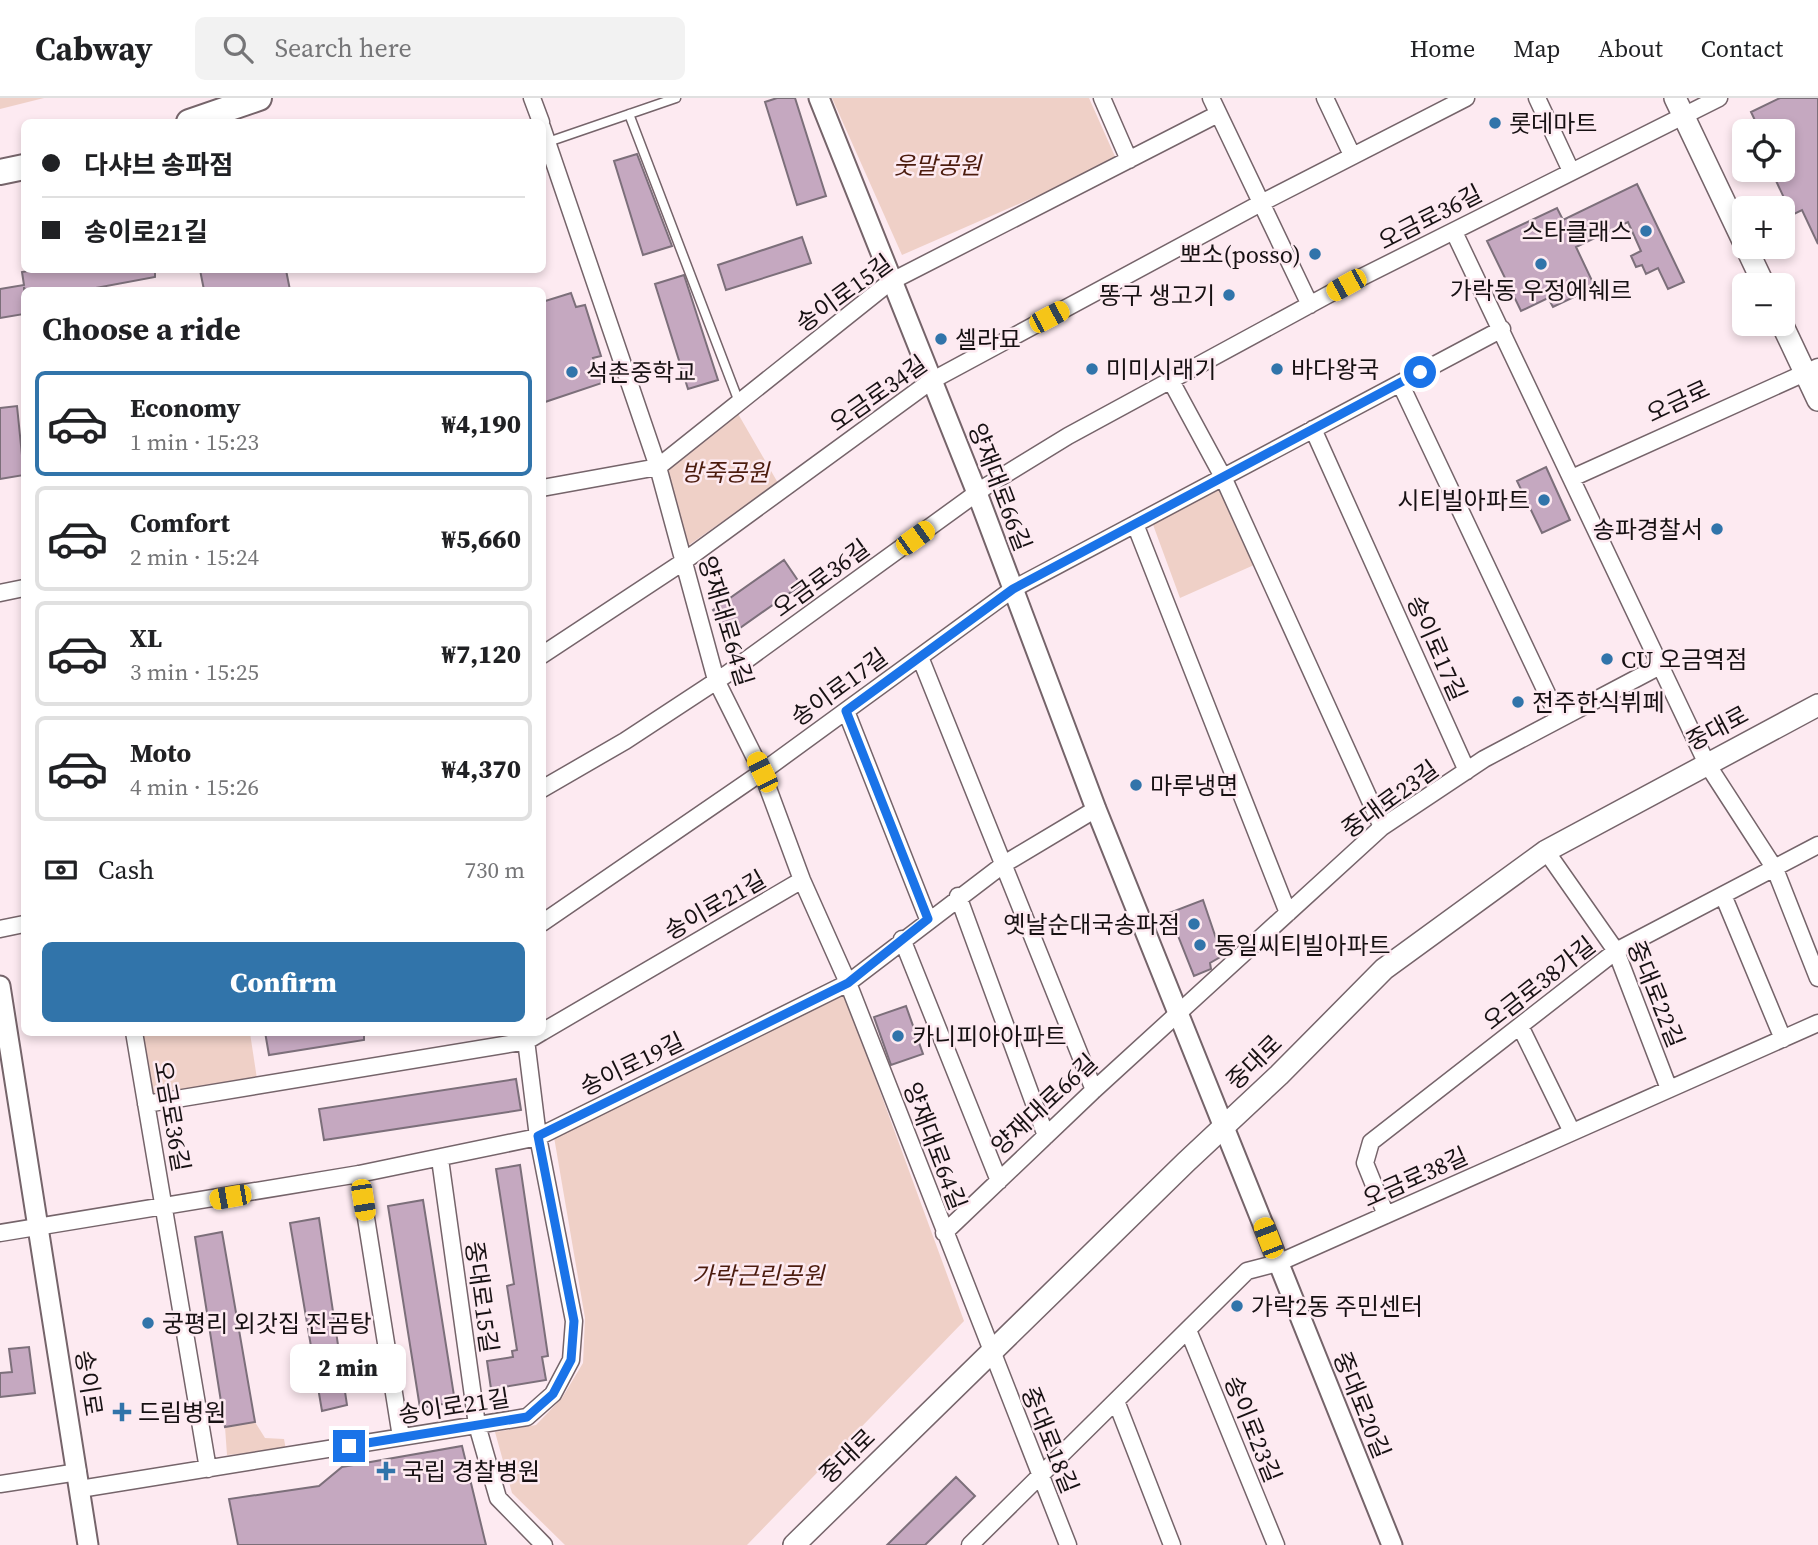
<!DOCTYPE html>
<html lang="en">
<head>
<meta charset="utf-8">
<style>
  :root { --surface:#fff; --page:#f2f2f2; --text:#202124; --muted:#757577; --line:#e0e0e0; --accent:#3174aa }
  body { margin:0; font-family:"Source Serif 4","Noto Sans KR",serif; background:var(--page); color:var(--text); height:100vh; display:flex; flex-direction:column; font-size:26px; white-space:nowrap }
  * { box-sizing:border-box; margin:0 }
  p { font-size:23px; color:var(--muted) }
  .icon { flex:none; width:38px; height:38px; fill:none; stroke:currentColor; stroke-width:2; stroke-linecap:round; stroke-linejoin:round }
  .map { position:relative; flex:1; overflow:hidden }
  .panel { position:absolute; left:21px; top:189px; width:525px; height:749px; display:flex; flex-direction:column; background:var(--surface); border-radius:10px; box-shadow:0 4px 10px #0003 }
  .panel>* { flex:none }
  .guide { position:absolute; left:21px; top:21px; width:525px; height:154px; border-radius:10px; box-shadow:0 4px 10px #0003; display:grid; align-content:center; height:154px; padding:0 21px; background:var(--surface) }
  .fabs { position:absolute; left:1732px; top:21px; display:grid; gap:14px }
  .fabs a { display:grid; place-items:center; width:63px; height:63px; border-radius:10px; background:var(--surface); box-shadow:0 4px 10px #0003; font-size:35px }
  .end { position:absolute; width:32px; height:32px; margin:-16px; border:9px solid #1a73e8; background:#fff; box-shadow:0 0 0 4px #fff }
  .from { border-radius:50% }
  .bubble { position:absolute; height:49px; border-radius:10px; background:var(--surface); box-shadow:0 4px 10px #0003; font-size:23px; font-weight:800; line-height:49px; text-align:center }
  .car { position:absolute; width:21px; height:42px; margin:-21px -10px; border-radius:9px; box-shadow:0 0 5px 2px #0007; background:linear-gradient(#f5c518 24%,#345 0 40%,#f5c518 0 76%,#345 0 86%,#f5c518 0) }
  .guide b { display:flex; align-items:center; gap:24px; height:66px; font-size:26px }
  .guide b+b { border-top:2px solid var(--line) }
  .guide i { width:18px; height:18px; background:var(--text) }
  ul { padding:0; list-style:none }
  li { display:flex; align-items:center; gap:21px; height:105px; margin:0 14px 10px; padding:0 7px; border:4px solid var(--line); border-radius:10px }
  li div { flex:1 }
  li b { display:block; font-size:26px }
  li em { font-style:normal; font-weight:800 }
  li.selected { border-color:var(--accent) }
  li>.icon { width:63px; height:63px; stroke-width:1.5 }
  h2 { padding:0 21px; font-size:32px; line-height:84px }
  .pay { display:flex; align-items:center; gap:18px; height:77px; padding:0 21px; font-size:26px }
  .pay p { margin-inline-start:auto }
  .button { display:flex; gap:14px; margin-top:auto; padding:14px 21px }
  .button a { flex:1; height:80px; border-radius:10px; background:var(--accent); color:#fff; font-size:28px; font-weight:800; line-height:80px; text-align:center }
  header { display:flex; align-items:center; gap:42px; box-sizing:border-box; height:98px; padding:0 35px; background:var(--surface); border-bottom:2px solid var(--line) }
  header strong { font-size:33px }
  nav { display:flex; gap:38px; margin-inline-start:auto; font-size:24px }
  .search { width:490px; height:63px; background:var(--page); display:flex; align-items:center; gap:18px; box-sizing:border-box; padding:0 24px; border-radius:10px; color:var(--muted); font-size:26px }
  .map>svg:first-child { display:block }
  .green { fill:#efd0c7 }
  .building { fill:#c5a8c0; stroke:#7c6f7a; stroke-width:2 }
  .lines { fill:none; stroke-linecap:round; stroke-linejoin:round }
  .service-casing { stroke:#75646a; stroke-width:11 }
  .minor-casing { stroke:#75646a; stroke-width:19 }
  .tertiary-casing { stroke:#75646a; stroke-width:23 }
  .secondary-casing { stroke:#75646a; stroke-width:24 }
  .primary-casing { stroke:#75646a; stroke-width:28 }
  .service { stroke:#fff; stroke-width:8 }
  .minor { stroke:#fff; stroke-width:16 }
  .tertiary { stroke:#fff; stroke-width:19 }
  .secondary { stroke:#fff; stroke-width:21 }
  .primary { stroke:#fff; stroke-width:24 }
  .route { stroke:#1a73e8; stroke-width:9 }
  .poi-dot { fill:#3174aa; stroke:#fdeaf1; stroke-width:2.5 }
  .labels { text-anchor:middle; dominant-baseline:central; stroke-width:5; stroke-linejoin:round; paint-order:stroke }
  .poi-label { font-size:24px; fill:#171113; stroke:#fdeaf1; text-anchor:start }
  .park-label { font-size:24px; font-style:italic; fill:#4b1b0d; stroke:#fdeaf1 }
  .street-label { font-size:24px; fill:#171113; stroke:#fdeaf1 }
</style>
</head>
<body>
<header>
<strong>Cabway</strong>
<div class="search"><svg class="icon" aria-label="search" viewBox="0 0 24 24"><circle cx="10" cy="10" r="6"/><path d="M15 15l6 6"/></svg>Search here</div>
<nav><a>Home</a><a>Map</a><a>About</a><a>Contact</a></nav>
</header>
<div class="map">
<svg width="1818" height="1447" viewBox="0 0 1818 1447">
  <rect width="100%" height="100%" fill="#fdeaf1"/>
  <path class="green" d="M0,0H44L0,11Z
    M832,0H1089L1117,63L902,157Z
    M737,314L778,385L686,449L666,371Z
    M1220,388L1254,467L1180,500L1152,424Z
    M844,895L964,1223L747,1447H565L512,1395L495,1334L536,1327L562,1300L583,1265L585,1220L554,1039Z
    M142,935H250L257,981L152,998Z
    M255,1324L265,1340L284,1341L286,1352L227,1357L225,1329Z"/>
  <path class="building" d="M777,0H795L826,98L797,107L765,4Z
    M1780,0H1818V146L1802,112L1792,117L1771,72H1783V33H1760L1751,14Z
    M637,56L672,148L643,157L614,63Z
    M1637,86L1684,184L1668,191L1658,170L1646,176L1642,167L1636,169L1631,158L1641,153L1628,124L1576,149L1595,189L1553,209L1548,200L1521,213L1487,143L1557,110L1563,122Z
    M802,139L811,165L726,192L718,167Z
    M35,172H155V179L85,192H25L24,189V216L0,220V191L24,187L22,174Z
    M200,172H286L290,192H204Z
    M684,177L718,282L688,291L655,186Z
    M571,195L576,209L585,207L601,258L593,260L602,285L542,305V204Z
    M17,308L24,377L0,381V310Z
    M1546,369L1570,422L1542,435L1517,383Z
    M784,462L801,487L730,537L713,512Z
    M1203,802L1222,858L1210,865L1211,871L1194,878L1169,815Z
    M906,908L923,956L891,967L874,919Z
    M265,934H364V942L269,957Z
    M516,981L521,1012L324,1042L319,1011Z
    M520,1067L548,1258L542,1259L546,1282L491,1291L487,1263L513,1259L512,1253L517,1252L507,1188L514,1186L496,1071Z
    M423,1102L455,1304L420,1310L388,1108Z
    M319,1120L347,1307L322,1313L290,1125Z
    M222,1134L255,1324L225,1329L195,1139Z
    M29,1249L35,1295L0,1299V1275L12,1274L9,1251Z
    M462,1348L486,1447H238L229,1401L319,1388L342,1369Z
    M956,1379L975,1398L925,1447H887Z"/>
  <g class="lines">
    <g class="service-casing">
      <path id="service" d="M629,16L739,304
        M548,44L676,0"/>
    </g>
    <g class="minor-casing">
      <path id="minor" d="M532,0L541,24
        M1102,0L1129,62
        M1211,0L1310,207
        M1325,0L1352,57
        M1537,0L1571,73
        M542,29L658,369L716,582L762,674L802,782L848,885L1068,1447
        M1454,134L1707,666L1775,771L1818,880
        M1171,283L1223,379L1382,729
        M1400,285L1559,621
        M1313,331L1467,673
        M1572,380L1818,269
        M542,390L658,369L890,184L1218,16
        M1135,426L1288,815
        M0,495L24,490
        M542,557L683,464L931,283L1261,105L1466,0
        M920,559L1094,992
        M846,613L928,821
        M542,691L625,643L727,576L985,389L1068,338L1346,187L1719,0
        M1546,753L1616,853L1669,991
        M1723,797L1783,941
        M958,798L1046,1038
        M542,825L762,674L1013,491L1502,231
        M0,831L24,826
        M902,841L999,1083
        M1520,928L1572,1034
        M134,934L208,1371
        M542,934L802,782
        M146,1006L527,943L542,934
        M440,1061L477,1327L498,1400L544,1447
        M359,1076L401,1339
        M1386,1117L1365,1065L1371,1044L1616,853L1818,747
        M0,1135L359,1076L538,1039L848,885L1004,766L1096,711
        M944,1135L1094,992L1382,729L1484,661L1660,568
        M1188,1232L1276,1447
        M1116,1303L1172,1447
        M0,1386L78,1374
        M80,1391L527,1319L553,1296L571,1262L574,1223L538,1039L525,934
        M970,1447L1247,1173L1278,1165L1818,925"/>
    </g>
    <g class="tertiary-casing">
      <path id="tertiary" d="M819,0L977,395L1096,711L1392,1447
        M0,888L88,1447"/>
    </g>
    <g class="secondary-casing">
      <path id="secondary" d="M1675,0L1745,147
        M1746,149L1764,187
        M1782,226L1818,302
        M794,1447L1186,1064L1279,977L1384,871L1546,753L1818,607"/>
    </g>
    <g class="primary-casing">
      <path id="primary" d="M189,24L259,0
        M0,74L24,69"/>
    </g>
    <use href="#service" class="service"/>
    <use href="#minor" class="minor"/>
    <use href="#tertiary" class="tertiary"/>
    <use href="#secondary" class="secondary"/>
    <use href="#primary" class="primary"/>
  </g>
  <g class="lines">
    <path class="route" d="M349,1348L527,1319L553,1296L571,1262L574,1223L538,1038L848,885L928,821L846,613L1013,491L1420,274"/>
  </g>
  <g class="poi-dot">
    <circle cx="1495" cy="25" r="7"/>
    <circle cx="1646" cy="133" r="7"/>
    <circle cx="1315" cy="156" r="7"/>
    <circle cx="1541" cy="166" r="7"/>
    <circle cx="1229" cy="197" r="7"/>
    <circle cx="941" cy="241" r="7"/>
    <circle cx="1092" cy="271" r="7"/>
    <circle cx="1277" cy="271" r="7"/>
    <circle cx="572" cy="274" r="7"/>
    <circle cx="1544" cy="402" r="7"/>
    <circle cx="1717" cy="431" r="7"/>
    <circle cx="1607" cy="561" r="7"/>
    <circle cx="1518" cy="604" r="7"/>
    <circle cx="1136" cy="687" r="7"/>
    <circle cx="1194" cy="826" r="7"/>
    <circle cx="1200" cy="847" r="7"/>
    <circle cx="898" cy="938" r="7"/>
    <circle cx="1237" cy="1208" r="7"/>
    <circle cx="148" cy="1225" r="7"/>
    <path d="M118.5 1303.5h7v7h7v7h-7v7h-7v-7h-7v-7h7z"/>
    <path d="M382.5 1362.5h7v7h7v7h-7v7h-7v-7h-7v-7h7z"/>
  </g>
  <g class="labels">
    <g class="poi-label">
      <text x="1509" y="25">롯데마트</text>
      <text x="1632" y="133" text-anchor="end">스타클래스</text>
      <text x="1301" y="156" text-anchor="end">뽀소(posso)</text>
      <text x="1541" y="192" text-anchor="middle">가락동 우정에쉐르</text>
      <text x="1215" y="197" text-anchor="end">똥구 생고기</text>
      <text x="955" y="241">셀라묘</text>
      <text x="1106" y="271">미미시래기</text>
      <text x="1291" y="271">바다왕국</text>
      <text x="586" y="274">석촌중학교</text>
      <text x="1530" y="402" text-anchor="end">시티빌아파트</text>
      <text x="1703" y="431" text-anchor="end">송파경찰서</text>
      <text x="1621" y="561">CU 오금역점</text>
      <text x="1532" y="604">전주한식뷔페</text>
      <text x="1150" y="687">마루냉면</text>
      <text x="1180" y="826" text-anchor="end">옛날순대국송파점</text>
      <text x="1214" y="847">동일씨티빌아파트</text>
      <text x="912" y="938">카니피아아파트</text>
      <text x="1251" y="1208">가락2동 주민센터</text>
      <text x="162" y="1225">궁평리 외갓집 진곰탕</text>
      <text x="138" y="1314">드림병원</text>
      <text x="402" y="1373">국립 경찰병원</text>
    </g>
    <g class="park-label">
      <text x="937" y="67">웃말공원</text>
      <text x="725" y="374">방죽공원</text>
      <text x="758" y="1177">가락근린공원</text>
    </g>
    <g class="street-label">
      <text transform="translate(1430 119) rotate(-27)">오금로36길</text>
      <text transform="translate(844 195) rotate(-36)">송이로15길</text>
      <text transform="translate(878 295) rotate(-35)">오금로34길</text>
      <text transform="translate(1678 303) rotate(-25)">오금로</text>
      <text transform="translate(1000 389) rotate(69)">양재대로66길</text>
      <text transform="translate(821 480) rotate(-36)">오금로36길</text>
      <text transform="translate(726 523) rotate(73)">양재대로64길</text>
      <text transform="translate(1437 550) rotate(66)">송이로17길</text>
      <text transform="translate(839 589) rotate(-36)">송이로17길</text>
      <text transform="translate(1717 630) rotate(-28)">중대로</text>
      <text transform="translate(1390 701) rotate(-36)">중대로23길</text>
      <text transform="translate(715 807) rotate(-30)">송이로21길</text>
      <text transform="translate(1539 885) rotate(-38)">오금로38가길</text>
      <text transform="translate(1656 896) rotate(68)">중대로22길</text>
      <text transform="translate(1254 964) rotate(-44)">중대로</text>
      <text transform="translate(632 966) rotate(-26)">송이로19길</text>
      <text transform="translate(1044 1006) rotate(-43)">양재대로66길</text>
      <text transform="translate(172 1018) rotate(80)">오금로36길</text>
      <text transform="translate(935 1048) rotate(69)">양재대로64길</text>
      <text transform="translate(1415 1079) rotate(-24)">오금로38길</text>
      <text transform="translate(482 1199) rotate(82)">중대로15길</text>
      <text transform="translate(89 1285) rotate(81)">송이로</text>
      <text transform="translate(1362 1307) rotate(68)">중대로20길</text>
      <text transform="translate(454 1308) rotate(-9)">송이로21길</text>
      <text transform="translate(1253 1331) rotate(68)">송이로23길</text>
      <text transform="translate(1050 1342) rotate(68)">중대로18길</text>
      <text transform="translate(847 1358) rotate(-44)">중대로</text>
    </g>
  </g>
</svg>
<div class="fabs">
<a><svg class="icon" aria-label="locate" viewBox="0 0 24 24"><circle cx="12" cy="12" r="6"/><path d="M12 2v4M12 18v4M2 12h4M18 12h4"/></svg></a>
<a>+</a>
<a>−</a>
</div>
<i class="end from" style="left:1420px;top:274px"></i>
<i class="end" style="left:349px;top:1348px"></i>
<div class="bubble" style="left:290px;top:1246px;width:116px">2 min</div>
<i class="car" style="left:1346px;top:187px;rotate:241deg"></i>
<i class="car" style="left:1049px;top:219px;rotate:62deg"></i>
<i class="car" style="left:915px;top:440px;rotate:54deg"></i>
<i class="car" style="left:762px;top:674px;rotate:334deg"></i>
<i class="car" style="left:230px;top:1099px;rotate:260deg"></i>
<i class="car" style="left:363px;top:1102px;rotate:171deg"></i>
<i class="car" style="left:1268px;top:1140px;rotate:339deg"></i>
<div class="guide">
<b><i class="from"></i>다샤브 송파점</b>
<b><i></i>송이로21길</b>
</div>
<section class="panel">
<h2>Choose a ride</h2>
<ul>
<li class="selected"><svg class="icon" aria-label="car" viewBox="0 0 24 24"><path d="M5 17H2v-5l4-1 3-4h7l3 4 3 1v5h-3M9 17h6M6 11h13"/><circle cx="7" cy="17" r="2"/><circle cx="17" cy="17" r="2"/></svg><div><b>Economy</b><p>1 min · 15:23</p></div><em>₩4,190</em></li>
<li><svg class="icon" aria-label="car" viewBox="0 0 24 24"><path d="M5 17H2v-5l4-1 3-4h7l3 4 3 1v5h-3M9 17h6M6 11h13"/><circle cx="7" cy="17" r="2"/><circle cx="17" cy="17" r="2"/></svg><div><b>Comfort</b><p>2 min · 15:24</p></div><em>₩5,660</em></li>
<li><svg class="icon" aria-label="car" viewBox="0 0 24 24"><path d="M5 17H2v-5l4-1 3-4h7l3 4 3 1v5h-3M9 17h6M6 11h13"/><circle cx="7" cy="17" r="2"/><circle cx="17" cy="17" r="2"/></svg><div><b>XL</b><p>3 min · 15:25</p></div><em>₩7,120</em></li>
<li><svg class="icon" aria-label="car" viewBox="0 0 24 24"><path d="M5 17H2v-5l4-1 3-4h7l3 4 3 1v5h-3M9 17h6M6 11h13"/><circle cx="7" cy="17" r="2"/><circle cx="17" cy="17" r="2"/></svg><div><b>Moto</b><p>4 min · 15:26</p></div><em>₩4,370</em></li>
</ul>
<div class="pay"><svg class="icon" aria-label="cash" viewBox="0 0 24 24"><path d="M3 7h18v10H3z"/><circle cx="12" cy="12" r="2"/></svg>Cash<p>730 m</p></div>
<div class="button"><a>Confirm</a></div>
</section>
</div>
</body>
</html>
